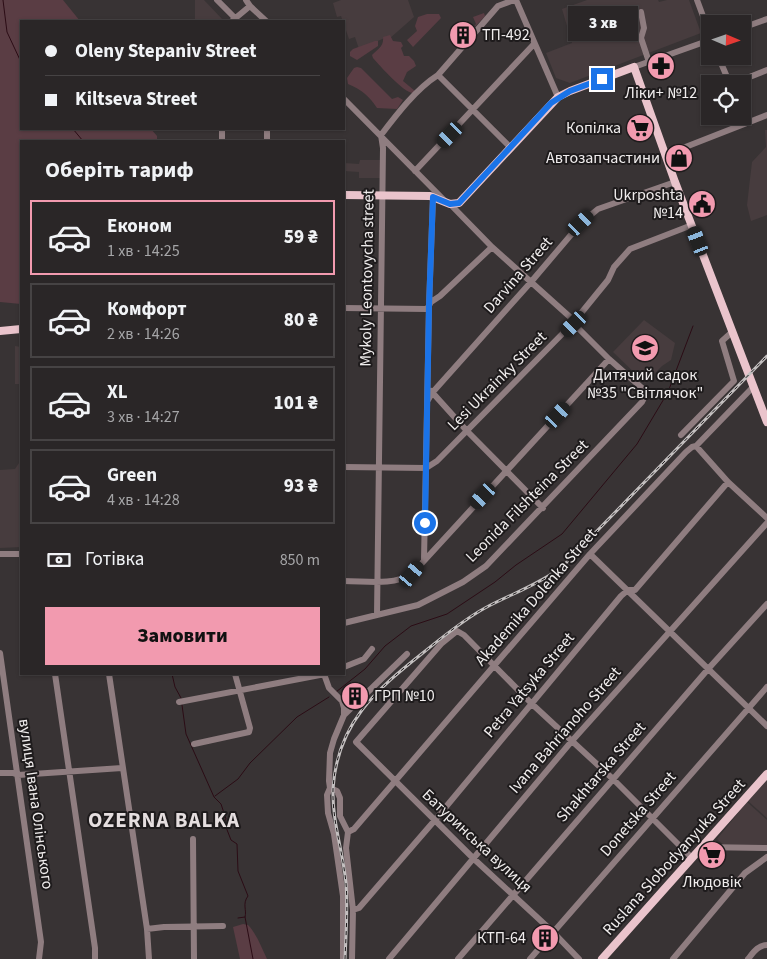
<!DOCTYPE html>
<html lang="uk">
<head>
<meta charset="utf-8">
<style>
  :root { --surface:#2a2627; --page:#322e2f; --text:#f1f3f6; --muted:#a5a5a7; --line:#464344; --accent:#f29aaf }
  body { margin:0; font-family:"Source Sans 3",sans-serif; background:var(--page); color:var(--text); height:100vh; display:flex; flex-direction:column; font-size:19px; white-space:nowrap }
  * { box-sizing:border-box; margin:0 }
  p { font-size:16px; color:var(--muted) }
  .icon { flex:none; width:28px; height:28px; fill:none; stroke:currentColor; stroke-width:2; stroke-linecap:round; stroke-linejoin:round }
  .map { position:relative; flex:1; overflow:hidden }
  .details { position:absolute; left:20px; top:140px; width:325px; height:535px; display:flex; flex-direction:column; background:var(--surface); border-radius:0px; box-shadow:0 1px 4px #0004,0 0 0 1px var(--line) }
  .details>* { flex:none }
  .banner { position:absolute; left:20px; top:20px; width:325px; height:110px; border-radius:0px; box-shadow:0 1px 4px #0004,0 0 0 1px var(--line); display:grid; align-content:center; height:110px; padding:0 25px; background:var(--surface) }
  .needle { width:32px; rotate:92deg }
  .fabs { position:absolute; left:701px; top:15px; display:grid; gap:10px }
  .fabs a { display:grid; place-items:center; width:50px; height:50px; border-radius:0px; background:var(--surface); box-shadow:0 1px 4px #0004,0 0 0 1px var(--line); font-size:25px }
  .end { position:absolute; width:22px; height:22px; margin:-11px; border:6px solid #1a73e8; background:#fff; box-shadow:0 0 0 2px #fff }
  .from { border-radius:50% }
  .bubble { position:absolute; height:35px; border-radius:0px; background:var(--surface); box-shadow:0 1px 4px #0004,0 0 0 1px var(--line); font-size:16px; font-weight:800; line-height:35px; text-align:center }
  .car { position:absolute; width:15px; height:30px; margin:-15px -8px; border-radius:6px; box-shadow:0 0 4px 1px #0007; background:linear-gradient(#222 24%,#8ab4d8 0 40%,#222 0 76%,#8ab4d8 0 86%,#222 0) }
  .banner b { display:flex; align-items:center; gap:18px; height:48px; font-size:19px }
  .banner b+b { border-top:1px solid var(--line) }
  .banner i { width:12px; height:12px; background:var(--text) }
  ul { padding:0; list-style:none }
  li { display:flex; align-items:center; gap:15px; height:75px; margin:0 10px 8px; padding:0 15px; border:2px solid var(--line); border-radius:0px }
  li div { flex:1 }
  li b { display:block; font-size:19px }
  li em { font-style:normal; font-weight:800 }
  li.selected { border-color:var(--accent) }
  li>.icon { width:45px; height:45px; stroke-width:1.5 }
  h2 { padding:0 25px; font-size:22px; line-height:60px }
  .pay { display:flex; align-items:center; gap:12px; height:55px; padding:0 25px; font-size:19px }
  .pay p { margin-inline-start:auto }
  .action { display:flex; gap:10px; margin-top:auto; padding:10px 25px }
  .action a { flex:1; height:58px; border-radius:0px; background:var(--accent); color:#111; font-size:20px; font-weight:800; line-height:58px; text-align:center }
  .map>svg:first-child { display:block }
  .built { fill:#473c3e }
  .green { fill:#5a3d44 }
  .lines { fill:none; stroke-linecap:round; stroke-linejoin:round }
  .stream { stroke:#2b0c15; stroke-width:1 }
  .minor { stroke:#8f7d80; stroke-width:6 }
  .major { stroke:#eac4cc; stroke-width:8 }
  .rail-casing { stroke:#c4c0c0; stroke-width:3 }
  .rail { stroke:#1e1b1c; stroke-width:1; stroke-dasharray:4; stroke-linecap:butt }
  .route { stroke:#1a73e8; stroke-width:6 }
  .labels { text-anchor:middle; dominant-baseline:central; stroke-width:4; stroke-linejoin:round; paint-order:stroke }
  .poi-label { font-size:16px; fill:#f0eded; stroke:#1e1b1c; text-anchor:end }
  .street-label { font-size:16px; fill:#f0eded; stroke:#1e1b1c }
  .district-label { font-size:21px; font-weight:bold; letter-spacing:1px; fill:#e5dedf; stroke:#1e1b1c }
</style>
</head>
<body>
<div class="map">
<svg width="767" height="959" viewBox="0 0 767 959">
  <rect width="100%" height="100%" fill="#383334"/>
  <path class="built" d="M195,0H204L223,20V21H195Z
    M341,0H408L414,17L389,39L387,37L359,49L355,37L349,39L341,16L337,17L333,3Z
    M587,0H658L659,2L667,0H689L701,33L570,83L556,78L546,53L572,43L562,9Z
    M765,130H767V215L751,221L747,205L752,162L766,147Z
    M360,160H381L380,178H359V172L344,171V163L359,164Z
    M644,320L675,343L671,360L662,366L645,383L613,352Z
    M15,346L21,347V384H15Z
    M21,460V547L0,548V470L15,469Z
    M767,780V818L748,801Z
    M747,802L767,820V845H724L717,839Z"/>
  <path class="green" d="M0,0H63L80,21H21V129H151L157,136V141H21V304L0,302Z
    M484,13L485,16L467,35L464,32L462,34L456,26V24L460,22L461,26L464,25L467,34L476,24L473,17Z
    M427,14H439L441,18L413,47L407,40L417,31L415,26L418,17Z
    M390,35L393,41L401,42L403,46L401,48L404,56H409L414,61L416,66L407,72L403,81L415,91L413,93C404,93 380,66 373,58L372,55C378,49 384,46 383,37Z
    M375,41H378V46L357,60L350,56V52L353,49Z
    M357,67L361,68L392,99L398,97L403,100L397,109L377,108C369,96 362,90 348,84L347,78L354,68Z
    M243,924L248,925C256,933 262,948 267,959H240L233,927Z"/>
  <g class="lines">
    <path class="stream" d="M3,0L7,32L21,62
      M73,129L83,141
      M172,674L175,687L181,698
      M336,692L365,669L385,646L411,626L447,614L495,582L516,565L562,534L637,444L668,392L693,326
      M182,705L186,734L214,797L221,804L226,819L224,822L231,840L237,844L238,871L248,896C242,904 247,910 245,917L253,959
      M215,796L238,779L250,763L297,717L329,697
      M238,918L245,917"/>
    <path class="minor" d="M217,0L235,18
      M246,0L250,6L266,21
      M516,0L558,97
      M697,0L710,35
      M641,12L644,28L641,38L649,62
      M232,21L250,6
      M742,28L767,19
      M718,56L730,84
      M634,67L710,40
      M438,75L511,148
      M732,84L767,70
      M344,99L444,200
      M741,116L744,124
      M222,141V129
      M267,141V129
      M665,155L767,115
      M415,171L534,44
      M344,308L427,309L431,302L440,296L492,247
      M431,391L467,431L543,508
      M428,400L432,393L531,282L581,223L598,209L675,182
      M681,435L734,381L722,341L732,332
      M696,446L728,482L767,518
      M344,467L426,468L437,461L573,323L608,280L614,267L630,249L692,225
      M0,554H21
      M590,554L767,726
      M424,560L429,306L433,197
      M344,581C367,581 392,586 412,574L609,359
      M377,615L383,148L381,135C397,114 416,89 438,75L498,6L514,0
      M344,623L418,605L463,582L486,566L642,402L644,398L642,388L609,359L573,323L570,317L492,247L450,204
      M0,653L41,942L39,959
      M344,667L364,659L372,649
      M55,674L95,948V959
      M109,674L147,929L149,959
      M324,674L329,688L342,701L344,708V715L334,739L330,753L329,781L330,788L327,795L328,813L334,834L343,896V959
      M179,702L325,674
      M344,715L407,654
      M194,744L249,732L250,728L235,674
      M0,773H13L18,775L122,768
      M330,788L337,791L340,798V816L348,832L346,848L353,910L352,959
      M348,832L354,829L590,554L686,452L692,447L696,446L753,387
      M193,839L194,959
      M702,847L767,848
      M353,910L359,908L435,820L621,596L628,590H635L728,482
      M147,929L164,927L223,926
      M389,959L571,742L767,523
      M458,959L709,668L767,604
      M530,959L767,687
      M579,959L553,932L474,859L356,742L441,644L457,631L464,635L532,704L613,779L692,858
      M673,959L745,873L767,857
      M748,959C753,953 758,945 767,945"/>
    <path class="major" d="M344,195L430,196L450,204L459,203L558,97L570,91L634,67L675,182L767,422
      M0,331L21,329
      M602,959L767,774"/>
    <g class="rail-casing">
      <path id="rail" d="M345,959C346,934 348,908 346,883C343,852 332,821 333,789C337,723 376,690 424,652C444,636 463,620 485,608C511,594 538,585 562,567L767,356"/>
    </g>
    <use href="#rail" class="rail"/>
  </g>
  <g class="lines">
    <path class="route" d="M425,523L429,306L433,197L450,204L459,203L551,103L570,91L602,79"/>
  </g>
  <defs>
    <g id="building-disc" transform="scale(1.4375)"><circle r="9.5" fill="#f29aaf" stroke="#1e1b1c"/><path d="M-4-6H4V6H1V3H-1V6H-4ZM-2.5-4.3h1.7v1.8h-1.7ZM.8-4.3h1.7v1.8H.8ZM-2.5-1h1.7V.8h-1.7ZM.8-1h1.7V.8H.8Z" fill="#111"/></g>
    <g id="pharmacy-disc" transform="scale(1.4375)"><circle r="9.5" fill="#f29aaf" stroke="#1e1b1c"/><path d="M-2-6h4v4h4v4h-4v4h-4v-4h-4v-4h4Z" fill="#111"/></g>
    <g id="supermarket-disc" transform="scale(1.4375)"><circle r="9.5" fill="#f29aaf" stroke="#1e1b1c"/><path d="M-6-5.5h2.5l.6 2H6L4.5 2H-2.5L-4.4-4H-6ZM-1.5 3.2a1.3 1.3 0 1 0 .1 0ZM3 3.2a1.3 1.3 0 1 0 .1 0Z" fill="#111"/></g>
    <g id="shop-disc" transform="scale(1.4375)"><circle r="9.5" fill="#f29aaf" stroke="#1e1b1c"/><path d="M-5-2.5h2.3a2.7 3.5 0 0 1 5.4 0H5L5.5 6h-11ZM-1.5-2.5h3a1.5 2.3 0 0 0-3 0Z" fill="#111"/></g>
    <g id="civic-disc" transform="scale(1.4375)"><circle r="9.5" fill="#f29aaf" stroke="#1e1b1c"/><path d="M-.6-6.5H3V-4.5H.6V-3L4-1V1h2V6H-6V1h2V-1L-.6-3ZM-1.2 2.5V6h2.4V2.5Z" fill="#111"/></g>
    <g id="school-disc" transform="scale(1.4375)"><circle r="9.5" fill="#f29aaf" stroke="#1e1b1c"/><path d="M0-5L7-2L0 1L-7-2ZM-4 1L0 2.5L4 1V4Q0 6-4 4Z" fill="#111"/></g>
  </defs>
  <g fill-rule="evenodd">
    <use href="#building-disc" x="463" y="35"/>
    <use href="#pharmacy-disc" x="661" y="66"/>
    <use href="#supermarket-disc" x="640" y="128"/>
    <use href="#shop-disc" x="679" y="158"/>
    <use href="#civic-disc" x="702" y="204"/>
    <use href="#school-disc" x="645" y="348"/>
    <use href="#building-disc" x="355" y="696"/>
    <use href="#supermarket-disc" x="712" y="855"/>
    <use href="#building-disc" x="545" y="938"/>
  </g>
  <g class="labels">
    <g class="poi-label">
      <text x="482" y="35" text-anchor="start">ТП-492</text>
      <text x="661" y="93" text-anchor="middle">Ліки+ №12</text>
      <text x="621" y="128">Копілка</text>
      <text x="660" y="158">Автозапчастини</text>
      <text x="683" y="195">Ukrposhta<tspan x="683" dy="18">№14</tspan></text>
      <text x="645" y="375" text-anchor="middle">Дитячий садок<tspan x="645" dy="18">№35 "Світлячок"</tspan></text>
      <text x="374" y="696" text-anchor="start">ГРП №10</text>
      <text x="712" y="882" text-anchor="middle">Людовік</text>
      <text x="526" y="938">КТП-64</text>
    </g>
    <g class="street-label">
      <text transform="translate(518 275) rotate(-49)">Darvina Street</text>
      <text transform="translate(367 278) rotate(-89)">Mykoly Leontovycha street</text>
      <text transform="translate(497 381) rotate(-45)">Lesi Ukrainky Street</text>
      <text transform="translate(527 501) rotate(-45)">Leonida Filshteina Street</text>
      <text transform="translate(536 597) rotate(-49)">Akademika Dolenka Street</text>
      <text transform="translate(529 685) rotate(-50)">Petra Yatsyka Street</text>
      <text transform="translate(565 730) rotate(-49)">Ivana Bahrianoho Street</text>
      <text transform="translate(601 772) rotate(-49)">Shakhtarska Street</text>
      <text transform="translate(36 804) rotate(82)">вулиця Івана Олінського</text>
      <text transform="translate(638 814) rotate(-49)">Donetska Street</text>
      <text transform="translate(477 841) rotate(43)">Батуринська вулиця</text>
      <text transform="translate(674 857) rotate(-48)">Ruslana Slobodyanyuka Street</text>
    </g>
    <g class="district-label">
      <text x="164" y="820">OZERNA BALKA</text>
    </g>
  </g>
</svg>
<div class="fabs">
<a><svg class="needle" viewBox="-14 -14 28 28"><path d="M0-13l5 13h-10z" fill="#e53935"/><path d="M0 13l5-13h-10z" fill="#a5a5a7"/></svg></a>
<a><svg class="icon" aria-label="locate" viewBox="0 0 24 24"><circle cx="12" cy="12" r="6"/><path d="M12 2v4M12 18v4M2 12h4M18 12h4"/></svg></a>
</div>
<i class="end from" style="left:425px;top:523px"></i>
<i class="end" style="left:602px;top:79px"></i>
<div class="bubble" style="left:568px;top:6px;width:70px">3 хв</div>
<i class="car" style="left:450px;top:135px;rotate:224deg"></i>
<i class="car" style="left:581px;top:223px;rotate:47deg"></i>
<i class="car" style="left:698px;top:241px;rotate:339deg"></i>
<i class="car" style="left:574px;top:324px;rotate:225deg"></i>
<i class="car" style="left:558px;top:415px;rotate:43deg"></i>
<i class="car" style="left:483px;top:496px;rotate:223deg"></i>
<i class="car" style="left:412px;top:574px;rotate:40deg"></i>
<div class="banner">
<b><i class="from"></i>Oleny Stepaniv Street</b>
<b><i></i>Kiltseva Street</b>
</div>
<section class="details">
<h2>Оберіть тариф</h2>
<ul>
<li class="selected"><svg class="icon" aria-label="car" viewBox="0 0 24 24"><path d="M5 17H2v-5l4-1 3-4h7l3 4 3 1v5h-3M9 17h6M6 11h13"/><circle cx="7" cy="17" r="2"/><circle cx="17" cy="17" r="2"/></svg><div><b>Економ</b><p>1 хв · 14:25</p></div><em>59 ₴</em></li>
<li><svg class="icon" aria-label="car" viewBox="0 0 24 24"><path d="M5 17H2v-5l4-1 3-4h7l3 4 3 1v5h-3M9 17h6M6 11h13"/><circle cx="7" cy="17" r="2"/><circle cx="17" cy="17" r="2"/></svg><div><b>Комфорт</b><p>2 хв · 14:26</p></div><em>80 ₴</em></li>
<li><svg class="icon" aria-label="car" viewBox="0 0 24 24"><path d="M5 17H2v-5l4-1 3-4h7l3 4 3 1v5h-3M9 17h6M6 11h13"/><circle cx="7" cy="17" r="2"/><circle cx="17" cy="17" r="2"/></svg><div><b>XL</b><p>3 хв · 14:27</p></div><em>101 ₴</em></li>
<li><svg class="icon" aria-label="car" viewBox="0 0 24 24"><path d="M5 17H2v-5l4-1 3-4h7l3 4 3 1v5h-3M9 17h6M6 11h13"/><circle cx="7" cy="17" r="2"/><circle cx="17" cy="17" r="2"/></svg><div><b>Green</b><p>4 хв · 14:28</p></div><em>93 ₴</em></li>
</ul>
<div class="pay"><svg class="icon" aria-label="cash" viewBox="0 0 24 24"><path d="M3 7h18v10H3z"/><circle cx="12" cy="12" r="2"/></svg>Готівка<p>850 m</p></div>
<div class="action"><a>Замовити</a></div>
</section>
</div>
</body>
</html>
